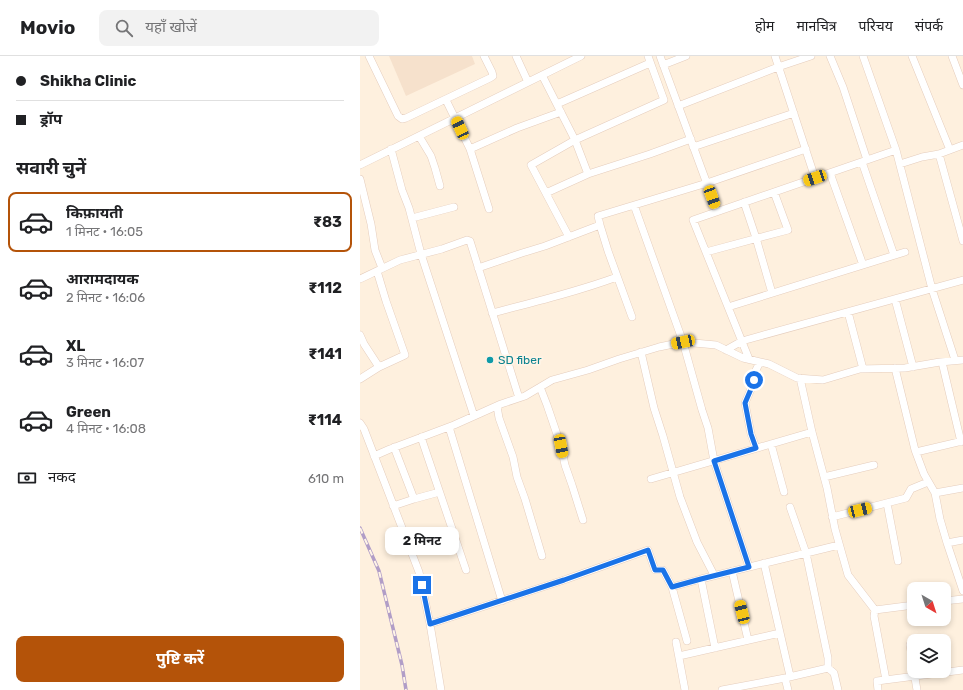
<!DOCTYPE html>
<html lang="hi">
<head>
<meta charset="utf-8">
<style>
  :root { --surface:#fff; --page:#f2f2f2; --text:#202124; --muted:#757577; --line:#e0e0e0; --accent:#b45309 }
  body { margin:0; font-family:Rubik,"Noto Sans Devanagari",sans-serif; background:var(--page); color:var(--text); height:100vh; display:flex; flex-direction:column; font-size:15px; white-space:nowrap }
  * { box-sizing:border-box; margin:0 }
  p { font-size:13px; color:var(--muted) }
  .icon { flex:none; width:22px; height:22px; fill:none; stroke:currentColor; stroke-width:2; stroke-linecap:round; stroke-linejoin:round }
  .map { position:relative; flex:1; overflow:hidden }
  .panel { display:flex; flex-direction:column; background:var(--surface); width:360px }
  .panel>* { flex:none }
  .banner { display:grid; align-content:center; height:88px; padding:0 16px; background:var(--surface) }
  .needle { width:26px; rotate:141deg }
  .fabs { position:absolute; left:547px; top:526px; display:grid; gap:8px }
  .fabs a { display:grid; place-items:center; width:44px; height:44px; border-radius:8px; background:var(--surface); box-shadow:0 2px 6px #0003; font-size:20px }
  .end { position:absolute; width:18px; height:18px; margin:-9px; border:5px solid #1a73e8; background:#fff; box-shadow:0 0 0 2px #fff }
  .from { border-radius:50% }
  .bubble { position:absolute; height:28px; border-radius:8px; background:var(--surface); box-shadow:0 2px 6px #0003; font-size:13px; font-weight:700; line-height:28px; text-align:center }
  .car { position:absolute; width:12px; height:24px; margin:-12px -6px; border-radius:5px; box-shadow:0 0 3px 1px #0007; background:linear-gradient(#f5c518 24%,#345 0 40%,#f5c518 0 76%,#345 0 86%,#f5c518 0) }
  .banner b { display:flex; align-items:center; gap:14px; height:38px; font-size:15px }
  .banner b+b { border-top:1px solid var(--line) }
  .banner i { width:10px; height:10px; background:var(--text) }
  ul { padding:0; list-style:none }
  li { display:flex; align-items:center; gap:12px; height:60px; margin:0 8px 6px; padding:0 8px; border:2px solid transparent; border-radius:8px }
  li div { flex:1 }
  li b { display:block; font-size:15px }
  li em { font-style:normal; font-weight:700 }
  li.on { border-color:var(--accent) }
  li>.icon { width:36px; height:36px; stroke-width:1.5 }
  h2 { padding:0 16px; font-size:18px; line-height:48px }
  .pay { display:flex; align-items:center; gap:10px; height:44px; padding:0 16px; font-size:15px }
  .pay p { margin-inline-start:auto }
  .primary-button { display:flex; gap:8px; margin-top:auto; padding:8px 16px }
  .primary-button a { flex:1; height:46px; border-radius:8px; background:var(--accent); color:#fff; font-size:16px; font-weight:700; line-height:46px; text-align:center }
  header { display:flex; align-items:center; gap:24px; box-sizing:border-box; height:56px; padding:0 20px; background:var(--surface); border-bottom:1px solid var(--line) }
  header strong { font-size:19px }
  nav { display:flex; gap:22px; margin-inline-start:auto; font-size:14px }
  .search { width:280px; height:36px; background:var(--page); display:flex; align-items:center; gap:10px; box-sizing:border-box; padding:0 14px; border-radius:8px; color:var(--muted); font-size:15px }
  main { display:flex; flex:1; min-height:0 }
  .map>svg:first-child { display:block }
  .residential { fill:#f6e1cc }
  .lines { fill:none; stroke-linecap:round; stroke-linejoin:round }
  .minor-casing { stroke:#e5cdbd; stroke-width:8 }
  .minor { stroke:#fff; stroke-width:7 }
  .rail-casing { stroke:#b19dc7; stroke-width:3.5 }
  .rail { stroke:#fff4e7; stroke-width:2; stroke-dasharray:6; stroke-linecap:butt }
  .route { stroke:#1a73e8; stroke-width:5 }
  .culture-dot { fill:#0f9aa8; stroke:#fff4e7; stroke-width:1.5 }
  .labels { text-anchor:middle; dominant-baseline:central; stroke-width:3.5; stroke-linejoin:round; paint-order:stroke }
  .culture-label { font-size:12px; fill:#0d838f; stroke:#fff4e7; text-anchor:start }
</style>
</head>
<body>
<header>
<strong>Movio</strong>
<div class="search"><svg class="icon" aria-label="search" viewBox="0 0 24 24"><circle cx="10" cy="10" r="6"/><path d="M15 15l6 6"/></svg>यहाँ खोजें</div>
<nav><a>होम</a><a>मानचित्र</a><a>परिचय</a><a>संपर्क</a></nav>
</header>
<main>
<section class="panel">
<div class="banner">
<b><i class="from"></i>Shikha Clinic</b>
<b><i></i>ड्रॉप</b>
</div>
<h2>सवारी चुनें</h2>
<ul>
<li class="on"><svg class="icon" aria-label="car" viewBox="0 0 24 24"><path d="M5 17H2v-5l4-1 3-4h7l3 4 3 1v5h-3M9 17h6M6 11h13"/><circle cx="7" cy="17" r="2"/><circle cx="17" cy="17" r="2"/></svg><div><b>किफ़ायती</b><p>1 मिनट · 16:05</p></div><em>₹83</em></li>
<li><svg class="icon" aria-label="car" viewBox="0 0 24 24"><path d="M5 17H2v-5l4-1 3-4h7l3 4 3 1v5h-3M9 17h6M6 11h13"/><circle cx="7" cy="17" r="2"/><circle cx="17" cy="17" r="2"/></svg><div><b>आरामदायक</b><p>2 मिनट · 16:06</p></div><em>₹112</em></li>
<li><svg class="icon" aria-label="car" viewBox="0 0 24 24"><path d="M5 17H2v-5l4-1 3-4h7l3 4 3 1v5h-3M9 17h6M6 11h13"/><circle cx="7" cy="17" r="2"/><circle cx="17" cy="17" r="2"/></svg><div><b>XL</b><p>3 मिनट · 16:07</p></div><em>₹141</em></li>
<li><svg class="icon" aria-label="car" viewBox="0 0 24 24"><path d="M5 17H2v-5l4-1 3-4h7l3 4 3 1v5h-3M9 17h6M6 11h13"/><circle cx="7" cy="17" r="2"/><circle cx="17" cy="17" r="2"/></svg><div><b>Green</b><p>4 मिनट · 16:08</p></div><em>₹114</em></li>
</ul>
<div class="pay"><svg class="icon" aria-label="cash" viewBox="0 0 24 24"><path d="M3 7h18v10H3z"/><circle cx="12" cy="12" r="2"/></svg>नकद<p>610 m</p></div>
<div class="primary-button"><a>पुष्टि करें</a></div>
</section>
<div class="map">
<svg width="603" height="634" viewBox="0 0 603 634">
  <rect width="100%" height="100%" fill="#fef0de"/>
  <path class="residential" d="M29,0H112L115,8L46,40Z"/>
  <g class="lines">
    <g class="minor-casing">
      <path id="minor" d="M9,0L38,60L42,63L46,62L130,22L133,20L132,16L124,0
        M156,0L168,26
        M300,0L357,155
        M415,0L455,122
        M470,0L483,31L507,104
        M503,0L536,94L572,233L595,304
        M552,0L590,94
        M592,0L603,29
        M303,9L326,0
        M182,19L215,84L228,118
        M86,44L110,93L129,153
        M197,48L290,7
        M318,50L418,11L451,0
        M59,80L71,100L75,112L80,130
        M333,91L434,57
        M31,93L42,134L49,152L61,198L114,360
        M110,93L157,72L201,56
        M579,98L603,185
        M502,106L534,199
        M540,108L562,101L579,98L603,89
        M0,109L221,0
        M470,117L503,209
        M0,123L11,168L15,194L22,212
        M186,137L228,118L290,98L331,83
        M384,146L396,182L412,237
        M274,149L323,286L342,354L348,372L354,405L389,511
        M52,162L94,151
        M240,169L238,160L347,127L446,93
        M209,181L171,109L215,84L304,44L288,0
        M346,196L428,174L414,136
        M118,212L162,197L185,190L219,177L240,169L248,195L272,261
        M0,223L40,204L82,193L107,184L110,185L159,342
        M535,243L553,311
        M368,251L545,196
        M488,256L503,313
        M132,257C175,246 216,236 257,221
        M0,279L4,288L19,311
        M366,294L382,285L603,224
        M281,296L294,352L303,380L320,441L337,486L354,519
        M389,303L333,164L536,94
        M582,306L601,386
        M535,312L555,394L564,418L575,437L580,463L587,487L603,535
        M440,322L452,376L467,432L475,473L488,519L515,554L514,560L526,624
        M0,323L19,311L45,299L26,245L17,215
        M180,331L187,349L201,390L205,409L212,429L223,464
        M137,350L139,362L153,401L157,421L165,443L182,500
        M0,367L4,373L59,516L70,568L81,634
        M89,371L142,545
        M61,381L106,514
        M411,388L424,436
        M34,391L54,443L76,437
        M396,392L391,378L385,347L391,333L396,314L400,306
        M556,396L603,385
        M14,400L30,393L94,369L141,348L165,340L192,324L228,314L259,303L299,291L323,286L356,289L383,302L409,308L437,322L463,324L500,313L545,312L580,306L603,304
        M464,421L514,409
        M291,423L452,376
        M575,437L603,432
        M527,447L538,505
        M33,450L54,443
        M430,451L446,497L468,602V612L474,617L478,634
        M472,461L546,442L551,433L568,426
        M587,487L603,484
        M404,507L430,620
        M372,515L388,584
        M341,523L355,592
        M312,531L327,585
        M584,545L603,543
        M515,554L554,549
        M70,568L204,524L288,494L295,514H303L312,531L341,523L479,489
        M316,586L325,634
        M550,589L554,614
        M319,600L420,577
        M554,616L557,634
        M425,622L428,634
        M362,634L425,622L468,612
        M518,634L517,625L603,614"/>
    </g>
    <use href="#minor" class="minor"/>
    <g class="rail-casing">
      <path id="rail" d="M0,472L19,515L42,609L46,634"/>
    </g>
    <use href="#rail" class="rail"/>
  </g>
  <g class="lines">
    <path class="route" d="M62,529L70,568L204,524L288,494L295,514H303L312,531L341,523L389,511L354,405L396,392L391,378L385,347L391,333L394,324"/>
  </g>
  <circle class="culture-dot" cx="130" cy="304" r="4"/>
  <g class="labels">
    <g class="culture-label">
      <text x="138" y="304">SD fiber</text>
    </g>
  </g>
</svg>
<div class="fabs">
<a><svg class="needle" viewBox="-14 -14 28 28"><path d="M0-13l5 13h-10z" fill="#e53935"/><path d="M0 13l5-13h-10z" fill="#757577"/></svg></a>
<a><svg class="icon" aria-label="layers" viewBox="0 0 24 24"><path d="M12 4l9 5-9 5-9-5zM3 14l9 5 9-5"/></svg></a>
</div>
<i class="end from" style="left:394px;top:324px"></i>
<i class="end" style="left:62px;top:529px"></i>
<div class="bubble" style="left:25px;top:471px;width:74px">2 मिनट</div>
<i class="car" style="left:100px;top:72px;rotate:335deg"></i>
<i class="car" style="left:455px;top:122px;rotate:251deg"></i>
<i class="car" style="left:352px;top:141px;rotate:160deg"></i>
<i class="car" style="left:323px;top:286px;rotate:258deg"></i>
<i class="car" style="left:201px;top:390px;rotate:169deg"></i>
<i class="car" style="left:500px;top:454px;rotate:76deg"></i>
<i class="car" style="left:382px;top:556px;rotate:346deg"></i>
</div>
</main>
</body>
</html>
